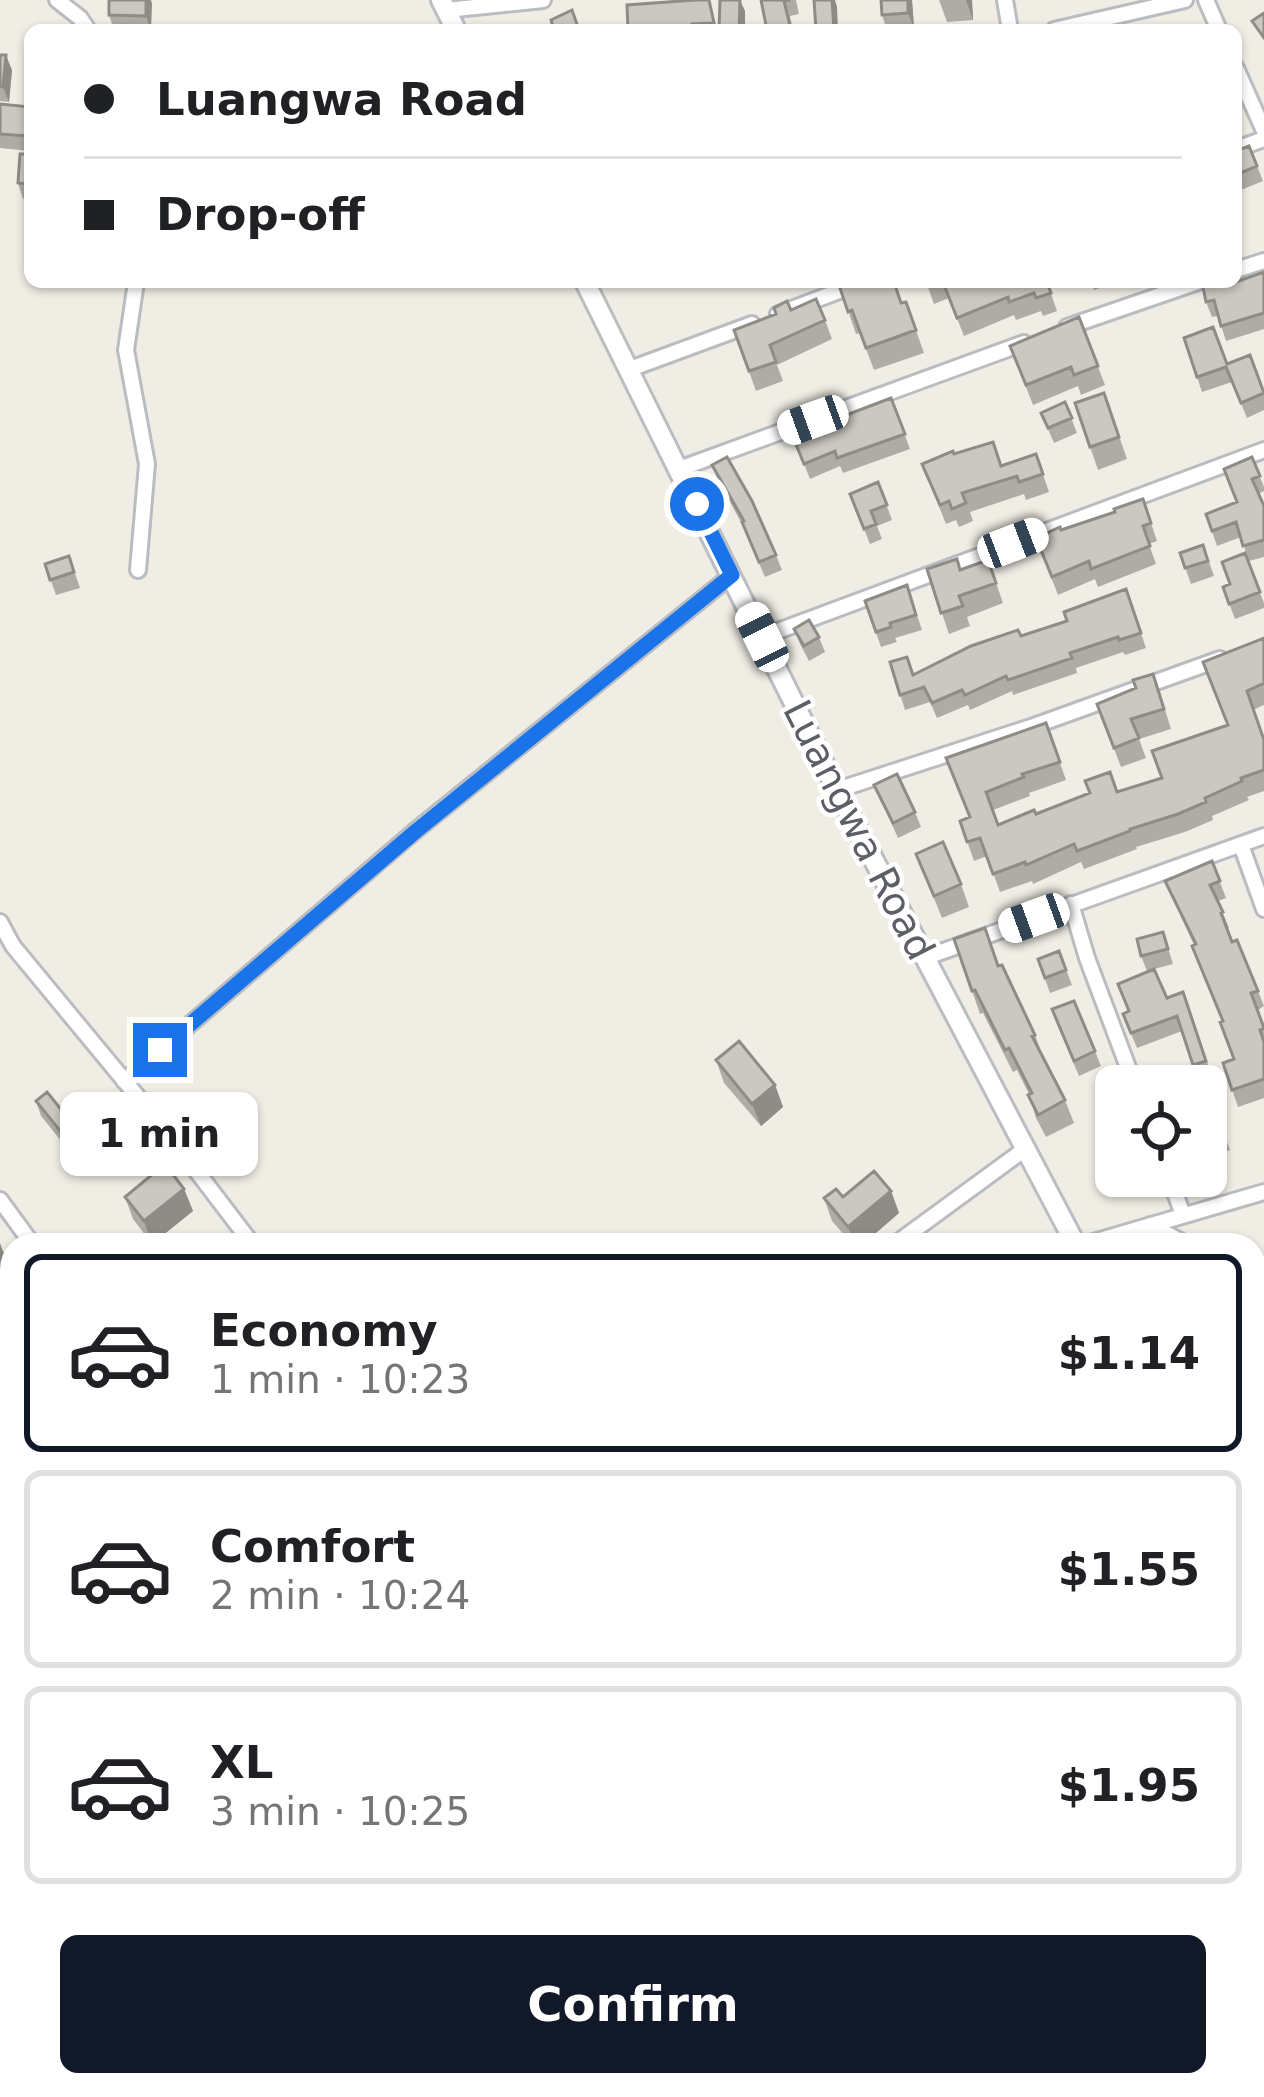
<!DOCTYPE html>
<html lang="en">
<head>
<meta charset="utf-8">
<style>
  :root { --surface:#fff; --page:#f2f2f2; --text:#202124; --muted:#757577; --line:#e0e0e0; --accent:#111827 }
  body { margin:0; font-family:"DejaVu Sans",sans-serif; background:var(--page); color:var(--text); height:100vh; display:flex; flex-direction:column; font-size:45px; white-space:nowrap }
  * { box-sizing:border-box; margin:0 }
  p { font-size:39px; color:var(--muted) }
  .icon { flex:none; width:66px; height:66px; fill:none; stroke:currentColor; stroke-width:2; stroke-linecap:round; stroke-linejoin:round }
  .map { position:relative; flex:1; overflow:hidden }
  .details { position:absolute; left:0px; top:1233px; width:1266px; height:864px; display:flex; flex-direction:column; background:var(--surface); border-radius:36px 36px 0 0; box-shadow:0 3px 9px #0004 }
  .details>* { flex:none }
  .banner { position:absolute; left:24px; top:24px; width:1218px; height:264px; border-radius:18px; box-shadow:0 3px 9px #0004; display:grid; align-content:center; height:264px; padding:0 60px; background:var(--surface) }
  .fabs { position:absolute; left:1095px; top:1065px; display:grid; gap:24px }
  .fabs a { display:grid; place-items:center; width:132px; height:132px; border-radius:18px; background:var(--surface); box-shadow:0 3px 9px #0004; font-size:60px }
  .end { position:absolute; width:54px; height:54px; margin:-27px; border:15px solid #1a73e8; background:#fff; box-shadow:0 0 0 6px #fff }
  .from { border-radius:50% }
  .bubble { position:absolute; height:84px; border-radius:18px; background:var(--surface); box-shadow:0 3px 9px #0004; font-size:39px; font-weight:600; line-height:84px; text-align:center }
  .car { position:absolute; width:36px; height:72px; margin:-36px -18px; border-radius:15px; box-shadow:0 0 9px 3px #0007; background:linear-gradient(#fff 24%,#345 0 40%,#fff 0 76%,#345 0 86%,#fff 0) }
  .banner b { display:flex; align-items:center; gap:42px; height:114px; font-size:45px }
  .banner b+b { border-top:3px solid var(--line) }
  .banner i { width:30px; height:30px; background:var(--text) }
  ul { padding:21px 0 0; list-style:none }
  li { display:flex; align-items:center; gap:36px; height:198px; margin:0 24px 18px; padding:0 36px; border:6px solid var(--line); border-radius:18px }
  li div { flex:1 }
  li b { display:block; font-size:45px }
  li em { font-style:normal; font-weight:600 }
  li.current { border-color:var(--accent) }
  li>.icon { width:108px; height:108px; stroke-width:1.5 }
  .primary-button { display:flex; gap:24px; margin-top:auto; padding:24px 60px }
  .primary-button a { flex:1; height:138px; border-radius:18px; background:var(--accent); color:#fff; font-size:48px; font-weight:600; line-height:138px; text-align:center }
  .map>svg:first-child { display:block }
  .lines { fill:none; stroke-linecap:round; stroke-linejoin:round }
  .street-casing { stroke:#b9bcc1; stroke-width:20 }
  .secondary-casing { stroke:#babdc3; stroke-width:24 }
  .street { stroke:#fff; stroke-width:14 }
  .secondary { stroke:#fff; stroke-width:18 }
  .wall { fill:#afaca6 }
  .shaded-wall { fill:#8e8c87 }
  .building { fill:#cbc8c1; stroke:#8e8c87; stroke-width:3 }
  .route { stroke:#1a73e8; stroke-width:15 }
  .labels { text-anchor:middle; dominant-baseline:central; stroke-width:9; stroke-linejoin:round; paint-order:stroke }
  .street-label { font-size:39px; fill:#5c6066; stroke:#fff }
</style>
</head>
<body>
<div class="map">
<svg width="1264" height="2097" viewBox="0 0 1264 2097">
  <rect width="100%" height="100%" fill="#f0eee4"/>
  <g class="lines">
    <g class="street-casing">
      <path id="street" d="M57,0L80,18L88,30
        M1005,0L1010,30
        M1206,0L1219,30
        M446,10L543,0
        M1054,30L1185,0
        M1236,68L1264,131
        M1236,149L1264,139
        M1236,270L1264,261
        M136,282L126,350L147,464L138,570
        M778,314L863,282
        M1067,327L1198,282
        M630,369L752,324
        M679,469L1024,343
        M762,637L1264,450
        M837,790L1031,727L1220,659
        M1241,845L1264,909
        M1071,904L1087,958L1135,1086
        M0,922L13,946L166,1131L253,1245
        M924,958L1264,836
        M124,1081L415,831L732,575
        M1169,1176L1183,1215
        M0,1200L33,1245
        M1150,1225L1188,1245
        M894,1245L1025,1149
        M1083,1245L1264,1192
        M1254,1273L1264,1277
        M0,1509L12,1525
        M0,1632L12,1628
        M0,1939L12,1929"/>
    </g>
    <g class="secondary-casing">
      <path id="secondary" d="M441,0L456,30
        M585,282L837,790L1076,1245
        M1254,1615L1264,1635"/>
    </g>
    <use href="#street" class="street"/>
    <use href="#secondary" class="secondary"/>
  </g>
  <path class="wall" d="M109,0H151V30H114L109,15Z
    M709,0L717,30H628Z
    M761,0H796L799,14L790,16L793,30H767Z
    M912,0L914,28L887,30L882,15Z
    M939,0H972L973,20L947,22Z
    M0,55L12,70L9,102L0,101Z
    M0,104L30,107V151L0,148Z
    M1249,146L1263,181L1236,192V151Z
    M30,154V199H23L18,183Z
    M1264,272V329L1226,341L1218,316L1212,317L1206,302L1236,282Z
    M838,282L902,303L906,302L924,353L874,370L860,333L856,334Z
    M926,282H1047L1057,311L1043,316L1041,311L1016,320L1014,315L964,336L949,298L934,304Z
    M1091,282H1117L1094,290Z
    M791,310L825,320L832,339L777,365L783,381L756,391L734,330Z
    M1079,317L1105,385L1081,395L1078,386L1033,405L1010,346Z
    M1184,338L1264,389V410L1247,418L1232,382L1202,392Z
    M1104,393L1127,459L1098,470L1075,403Z
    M891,398L910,449L843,473L840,466L810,479L791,432L815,427Z
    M1065,402L1077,433L1054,443L1041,413Z
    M954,454L1002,466L1036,454L1049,492L1026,500L1024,494L970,512L973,521L959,527L956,520L946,524L922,464Z
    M1252,457L1264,487V491L1258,494L1264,506V557L1249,561L1241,537L1217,546L1206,514L1237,503Z
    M712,465L776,555L782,570L765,577L742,524L718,480Z
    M878,482L892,520L877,526L882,539L870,544L850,494Z
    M1143,499L1157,541L1149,544L1156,564L1098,587L1095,579L1058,595L1036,538L1115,512Z
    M1203,545L1214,576L1191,584L1180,553Z
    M1245,553L1264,603V608L1235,619L1223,587L1230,585Z
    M69,556L80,588L56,595L45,564Z
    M988,560L1003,603L967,617L970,626L949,634L927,569L960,570Z
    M907,585L922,630L895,638L897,642L881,647L865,601Z
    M1126,589L1146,648L1125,655L1123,652L1076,668L1077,673L1013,695L1012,691L970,710L968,705L937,718L930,702L905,710L890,662L914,675L1067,621Z
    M794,629L819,637L825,652L809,661L800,644Z
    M1264,638V705L1253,710L1264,740V791L1247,797L1249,800L1212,816L1213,820L1185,832L1136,847L1137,849L1084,869L1081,862L1033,884L1032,881L1000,892L987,856L974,861L960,821L969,818L946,758L1046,723L1066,780L1029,793L1030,796L993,810L998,825L1162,778L1228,725Z
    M1160,694L1171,729L1139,739L1146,758L1121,767L1097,704Z
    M874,785L915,812L921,827L898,838Z
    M916,854L961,884L969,907L942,918Z
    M1212,861L1226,898L1218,901L1229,928L1227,930L1258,991L1264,1006L1258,1010L1264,1028V1098L1238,1107L1223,1063L1234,1059L1222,1021L1194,945L1165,881Z
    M1163,932L1173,964L1154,969L1167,998L1183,992L1212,1076L1198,1080L1182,1031L1137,1048L1123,1014L1129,1011L1154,969L1147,971L1141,956Z
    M954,939L998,966L1035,1035L1043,1057L1065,1100L1074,1123L1046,1137L1036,1118L1029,1094L1017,1070L1013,1072L983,1013L980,1014Z
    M1059,951L1072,985L1050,993L1038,959Z
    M1057,1024L1095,1051L1101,1066L1079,1076Z
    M716,1060L775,1085L783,1107L761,1126L724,1083Z
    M36,1101L72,1123L77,1138L66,1147L41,1116Z
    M1212,1103L1230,1150L1206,1159V1105Z
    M184,1189L193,1211L152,1244L133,1219L125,1197Z
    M891,1191L899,1213L862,1245H853L832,1221L824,1198Z
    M1254,1290L1264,1291V1340L1254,1338Z
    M12,1293V1359L6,1341L0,1334V1295L4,1300Z
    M1264,1380V1411L1254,1412V1382Z
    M12,1408V1464L0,1450V1418Z
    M0,1644L12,1653V1683L0,1670Z
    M164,2085H192L193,2088L181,2097H174Z
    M445,2085H487L474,2097H455Z"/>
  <path class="shaded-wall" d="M146,0H151L152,4L151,30L146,16Z
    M740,0L745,11V30H739Z
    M832,0H835L837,7L838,30H834Z
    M908,0H912L914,28L908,13Z
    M966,0H972L973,20Z
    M6,55L12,70L9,102L3,87Z
    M775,1085L783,1107L761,1126L752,1104Z
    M72,1123L77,1138L66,1147L61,1132Z
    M184,1189L193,1211L152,1244L144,1221Z
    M891,1191L899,1213L862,1245H855L848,1227Z
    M0,1243L8,1265L0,1273Z
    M12,1555V1584L0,1593V1564Z
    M12,1840V1869L0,1878V1849Z
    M1264,1886V1916L1254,1926V1896Z
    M17,2085H20L25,2097H3Z
    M172,2085H192L193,2088L181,2097H175Z
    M465,2085H487L474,2097H460L458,2091Z"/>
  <path class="building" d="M109,0H146V16L109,15Z
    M695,0H709L714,23L692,24V30H628L627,5Z
    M720,0H740L739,30H719Z
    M761,0H790L784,1L790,26L767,30Z
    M814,0H832L834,30H816Z
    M881,0H908V13L882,15Z
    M572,10L579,30H554L551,20Z
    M1264,13V38L1252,21Z
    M0,55H6L3,87L0,86Z
    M0,104L30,107L28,136L0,134Z
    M1249,146L1257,166L1236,175V151Z
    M20,154H30V184L18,183Z
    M1264,272V313L1221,326L1214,300L1206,302L1203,287L1221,282H1236Z
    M838,282H894L901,303L906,302L916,330L866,348L852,310L848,312Z
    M943,282H1047L1051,293L1036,298L1034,293L1009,302L1008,297L957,318Z
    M816,299L825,320L770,345L776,362L749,371L734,330L776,314L774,308L787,301L791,310Z
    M1079,317L1098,366L1074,375L1071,367L1026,385L1010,346Z
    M1213,327L1227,364L1250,355L1264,393L1241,403L1226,367L1197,377L1184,338Z
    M1104,393L1119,437L1090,447L1075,403Z
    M891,398L905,434L837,458L835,451L804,464L791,432L813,423L815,427Z
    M1065,402L1072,418L1048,428L1041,413Z
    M993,442L1001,466L1036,454L1043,474L1019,482L1017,476L962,493L966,503L952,509L949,501L940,505L922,464L953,451L954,454Z
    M727,457L752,501L776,555L759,562L742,522L744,521L712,465Z
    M1252,457L1260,476L1252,479L1264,506V540L1243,546L1236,522L1212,531L1206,514L1237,502L1224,469Z
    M878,482L887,505L871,511L876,524L864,529L850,494Z
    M1143,499L1151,523L1143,526L1150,546L1091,569L1089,561L1052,577L1036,538L1060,527L1061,530L1115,512L1114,509Z
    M1203,545L1208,561L1185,568L1180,553Z
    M1245,553L1260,592L1229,604L1223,587L1230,584L1222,562Z
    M69,556L74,572L50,580L45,564Z
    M957,559L960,570L988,560L996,583L959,596L963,606L941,613L927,569Z
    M907,585L916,615L890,623L891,627L876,632L865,601Z
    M1126,589L1141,633L1119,640L1118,637L1070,653L1072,658L1008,680L1006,676L965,695L962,690L932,703L924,687L900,695L890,662L907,657L913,675L971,646L1018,630L1021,636L1067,621L1064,612Z
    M809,620L819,637L804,646L794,629Z
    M1264,638V683L1247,691L1264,740V770L1241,778L1242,781L1205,798L1206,802L1178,814L1130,829V831L1077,851L1074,844L1026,865L1025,862L993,874L980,838L967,842L960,821L970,817L946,758L1046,723L1060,762L1022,774L1024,777L986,792L998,825L1034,810L1036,814L1090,793L1085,781L1110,772L1117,792L1162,778L1152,751L1228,725L1203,662Z
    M1153,674L1164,709L1131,719L1139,738L1114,748L1097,704L1136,688L1133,680Z
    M897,774L915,812L893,823L874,785Z
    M943,842L961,884L934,896L916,854Z
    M1212,861L1220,881L1210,885L1223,912L1221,913L1232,942L1237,940L1258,991L1251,993L1264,1028L1260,1030L1264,1042V1079L1232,1090L1223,1063L1234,1059L1220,1022L1223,1021L1192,946L1196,944L1165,881Z
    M985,928L998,966L1002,965L1035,1035L1032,1036L1065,1100L1038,1115L1028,1095L1032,1093L1009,1048L1005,1050L975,990L972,991L954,939Z
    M1163,932L1168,949L1141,956L1137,939Z
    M1059,951L1066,970L1045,978L1038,959Z
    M1154,969L1167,998L1183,992L1206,1061L1193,1065L1177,1016L1131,1033L1123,1014L1129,1011L1118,984Z
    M1074,1001L1095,1051L1074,1061L1052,1009Z
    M739,1041L775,1085L752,1104L716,1060Z
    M1185,1069L1192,1086H1149L1148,1083Z
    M47,1092L72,1123L61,1132L36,1101Z
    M1212,1103L1223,1130L1206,1137V1105Z
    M165,1164L184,1189L144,1221L125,1197Z
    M874,1171L891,1191L848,1227L824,1198L836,1189L843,1197Z
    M140,1238L146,1245H132Z
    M1254,1290L1264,1291V1326L1254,1324Z
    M12,1293V1335L0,1321V1295L4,1300Z
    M12,1336V1350L5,1341Z
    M1264,1380V1398L1254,1399V1382Z
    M12,1408V1444L8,1447L0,1437V1418Z
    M0,1537L12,1553L0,1564Z
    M2,1642L12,1653V1674L0,1661Z
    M0,1822L12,1837V1840L0,1849Z
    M1254,1854L1264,1864V1886L1254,1896Z
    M0,2058L12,2073V2085H17L3,2097L0,2096Z"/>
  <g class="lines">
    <path class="route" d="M160,1050L416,831L732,575L697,504"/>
  </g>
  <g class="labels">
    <g class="street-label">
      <text transform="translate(859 830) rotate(63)">Luangwa Road</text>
    </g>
  </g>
</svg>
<div class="fabs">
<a><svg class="icon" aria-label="locate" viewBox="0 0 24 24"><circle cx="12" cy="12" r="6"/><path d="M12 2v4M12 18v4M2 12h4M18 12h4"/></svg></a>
</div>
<i class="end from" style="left:697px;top:504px"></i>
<i class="end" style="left:160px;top:1050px"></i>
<div class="bubble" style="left:60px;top:1092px;width:198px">1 min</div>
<i class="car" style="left:813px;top:420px;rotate:250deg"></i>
<i class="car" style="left:1013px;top:543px;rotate:69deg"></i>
<i class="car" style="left:762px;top:637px;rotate:334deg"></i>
<i class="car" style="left:1034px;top:918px;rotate:250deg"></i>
<div class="banner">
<b><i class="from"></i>Luangwa Road</b>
<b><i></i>Drop-off</b>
</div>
<section class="details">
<ul>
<li class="current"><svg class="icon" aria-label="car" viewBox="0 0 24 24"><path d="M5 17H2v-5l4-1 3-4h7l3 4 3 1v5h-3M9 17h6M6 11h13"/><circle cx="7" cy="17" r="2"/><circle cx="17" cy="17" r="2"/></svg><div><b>Economy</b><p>1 min · 10:23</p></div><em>$1.14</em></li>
<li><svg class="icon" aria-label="car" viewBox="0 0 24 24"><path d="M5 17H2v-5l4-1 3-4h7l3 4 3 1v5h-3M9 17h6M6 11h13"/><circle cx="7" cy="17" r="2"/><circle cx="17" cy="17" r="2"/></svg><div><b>Comfort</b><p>2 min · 10:24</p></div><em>$1.55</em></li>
<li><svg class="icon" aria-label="car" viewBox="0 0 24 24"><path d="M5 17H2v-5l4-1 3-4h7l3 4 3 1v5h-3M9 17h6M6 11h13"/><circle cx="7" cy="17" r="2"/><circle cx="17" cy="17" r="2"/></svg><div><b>XL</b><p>3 min · 10:25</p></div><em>$1.95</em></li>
</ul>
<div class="primary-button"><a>Confirm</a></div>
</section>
</div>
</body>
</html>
